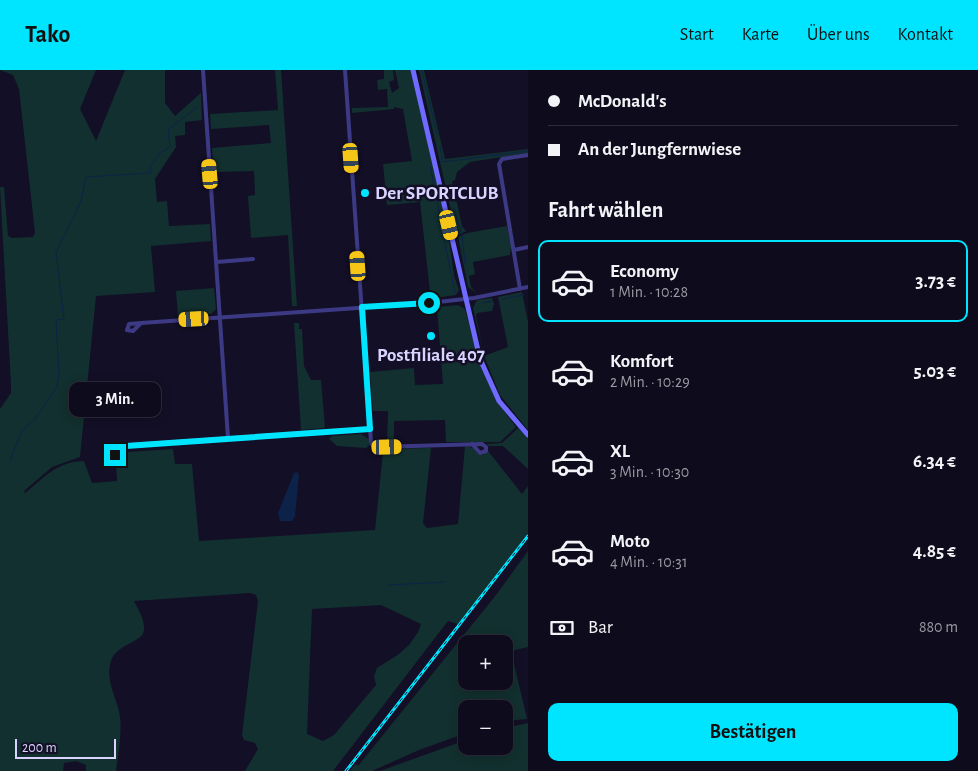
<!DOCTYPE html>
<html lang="de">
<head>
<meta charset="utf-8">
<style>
  :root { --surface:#0e0b1c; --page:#1c1929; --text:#f1f3f6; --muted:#9b9ba3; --line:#2e2b3b; --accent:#00e5ff }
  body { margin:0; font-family:"Alegreya Sans",sans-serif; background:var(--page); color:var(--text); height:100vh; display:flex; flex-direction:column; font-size:19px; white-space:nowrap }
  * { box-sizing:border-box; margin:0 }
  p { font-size:16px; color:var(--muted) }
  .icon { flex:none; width:28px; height:28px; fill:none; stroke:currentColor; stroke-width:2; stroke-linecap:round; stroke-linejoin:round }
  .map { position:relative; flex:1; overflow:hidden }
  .drawer { display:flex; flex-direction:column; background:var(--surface); width:450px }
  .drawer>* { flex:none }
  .top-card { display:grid; align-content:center; height:110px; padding:0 20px; background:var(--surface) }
  .tools { position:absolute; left:458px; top:565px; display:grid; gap:10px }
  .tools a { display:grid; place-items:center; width:55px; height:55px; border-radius:10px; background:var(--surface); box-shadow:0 2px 12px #0003,0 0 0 1px var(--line); font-size:25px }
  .scale { position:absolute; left:15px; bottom:12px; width:101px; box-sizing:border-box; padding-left:5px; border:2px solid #d9d4ff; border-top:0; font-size:14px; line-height:18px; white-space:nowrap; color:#d9d4ff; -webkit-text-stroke:4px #130f26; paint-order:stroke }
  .end { position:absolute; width:22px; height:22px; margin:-11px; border:6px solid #00e5ff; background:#111; box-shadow:0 0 0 2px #111 }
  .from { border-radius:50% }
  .bubble { position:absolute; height:35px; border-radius:10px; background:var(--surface); box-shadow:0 2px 12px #0003,0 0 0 1px var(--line); font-size:16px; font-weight:700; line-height:35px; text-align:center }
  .car { position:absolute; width:15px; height:30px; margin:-15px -8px; border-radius:6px; box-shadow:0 0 4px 1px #0007; background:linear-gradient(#f5c518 24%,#345 0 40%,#f5c518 0 76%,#345 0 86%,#f5c518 0) }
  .top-card b { display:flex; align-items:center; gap:18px; height:48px; font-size:19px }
  .top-card b+b { border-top:1px solid var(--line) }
  .top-card i { width:12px; height:12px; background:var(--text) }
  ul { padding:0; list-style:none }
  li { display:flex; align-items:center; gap:15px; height:82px; margin:0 10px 8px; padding:0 10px; border:2px solid transparent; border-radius:10px }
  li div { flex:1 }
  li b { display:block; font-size:19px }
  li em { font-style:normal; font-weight:700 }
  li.current { border-color:var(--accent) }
  li>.icon { width:45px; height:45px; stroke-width:1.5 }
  h2 { padding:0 20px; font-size:22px; line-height:60px }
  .pay { display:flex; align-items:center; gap:12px; height:55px; padding:0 20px; font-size:19px }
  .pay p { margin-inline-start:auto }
  .primary-button { display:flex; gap:10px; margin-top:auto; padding:10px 20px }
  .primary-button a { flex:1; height:58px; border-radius:10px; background:var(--accent); color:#111; font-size:20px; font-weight:700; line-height:58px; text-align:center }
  header { display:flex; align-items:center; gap:30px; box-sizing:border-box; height:70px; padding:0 25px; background:var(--accent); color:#111 }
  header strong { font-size:24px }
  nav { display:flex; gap:28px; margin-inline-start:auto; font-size:18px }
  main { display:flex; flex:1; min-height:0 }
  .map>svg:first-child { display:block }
  .green { fill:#12302f; fill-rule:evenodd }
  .water { fill:#0c2248 }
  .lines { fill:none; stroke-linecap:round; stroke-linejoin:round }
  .stream { stroke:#0c2248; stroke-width:1 }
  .minor { stroke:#3d3a85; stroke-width:4 }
  .secondary { stroke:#6f6bff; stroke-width:5 }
  .rail-casing { stroke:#00e5ff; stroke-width:3 }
  .rail { stroke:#130f26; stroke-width:1; stroke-dasharray:4; stroke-linecap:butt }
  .route { stroke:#00e5ff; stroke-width:6 }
  .poi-dot { fill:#00e5ff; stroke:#130f26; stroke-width:2 }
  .labels { text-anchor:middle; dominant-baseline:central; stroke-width:5; stroke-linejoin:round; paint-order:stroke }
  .poi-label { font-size:19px; font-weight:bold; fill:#d9d4ff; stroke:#130f26; text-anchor:start }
</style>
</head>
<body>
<header>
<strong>Tako</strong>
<nav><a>Start</a><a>Karte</a><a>Über uns</a><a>Kontakt</a></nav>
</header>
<main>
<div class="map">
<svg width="528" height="701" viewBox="0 0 528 701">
  <rect width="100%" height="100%" fill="#130f26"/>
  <path class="green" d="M0,0H96L80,39L96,71L125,0H165V33L175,46L201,23L202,50L185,52V65L175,66L176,77L155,109L157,132L167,131L169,156L210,154L211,171L151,176L155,222L96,226L80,387L52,397L24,421L25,423C44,408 57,391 84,391L92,413L117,411L116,392L128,382L173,379L175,394H192L199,471L375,460L383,382L389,379L431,378L423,453L427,458L458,454L465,376L473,378L479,385H483L488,381L522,424L528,416V464L458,554L448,551L441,560L333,701H245L258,679L255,673L244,670L242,665L258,531L256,525L250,523L134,531C138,539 145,550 144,559C144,574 114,572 110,595C106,613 118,630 120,647C122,665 118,684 116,701H86V695L76,691L64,693L63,701H0V339L11,323V315L0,117H4L8,166L12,168L33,167L35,163L19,19L13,5ZM381,535L421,554L418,562L409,575L399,584L377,598L374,606L376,615L334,665L323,671L307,664L312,539Z
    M275,0H281L297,236H292L288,165L251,168L248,126L255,125L254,101L214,102L212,78L271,73L269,55L211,59L210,44L278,40Z
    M384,0H393L394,10L389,12L392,23L399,18L395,0H411L448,161L454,206L459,220L456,225L434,228L430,222L420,132L387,135L383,94L412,91L403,39L394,37V39L352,43V38L388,37L387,19L378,20L377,10L384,9Z
    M419,0H424L445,89L528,79V83L470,92L457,102L455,110L452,111L462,156L466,161L459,165L453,149Z
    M507,156L511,176L510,185L473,192L475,204L469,206L471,217L477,223L468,217L458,167L467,163Z
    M214,218L216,239L211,244L178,246L176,221Z
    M522,222L528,252V360L500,325L484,286L508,277L498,227Z
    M492,228L494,234L492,241L477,243L476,246L483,281L473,238L477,230Z
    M458,235L465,239L481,297L496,330L516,357L500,372H446L445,350L394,351V373L387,374L388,341H373L370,302L414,298L415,315L443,314L437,237Z
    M294,253H299V259H302L304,296L311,310H321L325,358L301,360Z
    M518,358L528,367V399L503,376H488L487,374L502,373Z
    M361,364L369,369L370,375L366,378L337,376L329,369L332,366Z
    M528,481V577L511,581L527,649L504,651V639H466V663L419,680L372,701H350L355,694L358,696L496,525ZM466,574H504V611H466Z
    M528,653V701H380L466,670V676H504V658Z"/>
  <path class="water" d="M297,402L299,405L295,446L292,451H280L278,443L294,403Z"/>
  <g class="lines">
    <path class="stream" d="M422,0L437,64
      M440,76L443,92L528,81
      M430,96L455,224
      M454,139L462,165L465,194
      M502,229L524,225
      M482,233L492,231
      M10,391L21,362L35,349L57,317L59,306L56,250L64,249L56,183L81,131L86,107L151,103L150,97L160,83L170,77L168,60L197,37
      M388,515L445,512"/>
    <path class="minor" d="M203,0L228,368
      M345,0L371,372L373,376L378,377L482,374L486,377V381L480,383L472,374
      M514,180L528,177
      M217,192L253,189
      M520,219L499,94L502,89L528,85
      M141,253L129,254L127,260L133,261L141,253L429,233L474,228L528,217
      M126,376L116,385L112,382L116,376L369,359"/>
    <path class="secondary" d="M413,0L480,289L499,331L528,365"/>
    <g class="rail-casing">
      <path id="rail" d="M346,701L528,466"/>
    </g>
    <use href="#rail" class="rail"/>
  </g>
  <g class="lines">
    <path class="route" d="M115,385L119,384L126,376L370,359L362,237L429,233"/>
  </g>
  <g class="poi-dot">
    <circle cx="365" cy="123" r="5"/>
    <circle cx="431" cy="266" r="5"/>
  </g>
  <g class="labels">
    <g class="poi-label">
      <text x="375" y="123">Der SPORTCLUB</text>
      <text x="431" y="285" text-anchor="middle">Postfiliale 407</text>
    </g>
  </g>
</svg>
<div class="tools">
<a>+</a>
<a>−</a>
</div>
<div class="scale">200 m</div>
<i class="end from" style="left:429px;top:233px"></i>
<i class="end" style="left:115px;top:385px"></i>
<div class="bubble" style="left:69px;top:312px;width:92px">3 Min.</div>
<i class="car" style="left:351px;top:88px;rotate:176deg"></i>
<i class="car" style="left:210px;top:104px;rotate:355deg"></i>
<i class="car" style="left:449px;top:155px;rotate:167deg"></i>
<i class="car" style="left:358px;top:196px;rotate:356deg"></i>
<i class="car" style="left:194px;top:249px;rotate:267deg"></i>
<i class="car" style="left:387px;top:377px;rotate:89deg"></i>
</div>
<section class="drawer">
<div class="top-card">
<b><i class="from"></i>McDonald's</b>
<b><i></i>An der Jungfernwiese</b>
</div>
<h2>Fahrt wählen</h2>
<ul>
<li class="current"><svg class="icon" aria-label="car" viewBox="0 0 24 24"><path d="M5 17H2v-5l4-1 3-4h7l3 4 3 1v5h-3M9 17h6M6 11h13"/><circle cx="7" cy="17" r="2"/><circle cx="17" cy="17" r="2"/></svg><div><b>Economy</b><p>1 Min. · 10:28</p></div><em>3.73 €</em></li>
<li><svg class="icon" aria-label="car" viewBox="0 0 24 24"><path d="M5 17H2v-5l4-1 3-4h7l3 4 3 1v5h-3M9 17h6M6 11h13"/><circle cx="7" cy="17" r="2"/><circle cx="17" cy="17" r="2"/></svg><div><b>Komfort</b><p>2 Min. · 10:29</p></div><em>5.03 €</em></li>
<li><svg class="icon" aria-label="car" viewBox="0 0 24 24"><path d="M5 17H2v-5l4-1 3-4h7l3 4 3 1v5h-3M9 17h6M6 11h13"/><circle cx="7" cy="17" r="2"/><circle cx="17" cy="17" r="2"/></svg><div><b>XL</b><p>3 Min. · 10:30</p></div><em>6.34 €</em></li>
<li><svg class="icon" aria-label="car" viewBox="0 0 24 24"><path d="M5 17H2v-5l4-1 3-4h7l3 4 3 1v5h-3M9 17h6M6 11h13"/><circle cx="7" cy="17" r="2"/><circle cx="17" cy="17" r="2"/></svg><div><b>Moto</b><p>4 Min. · 10:31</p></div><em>4.85 €</em></li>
</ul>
<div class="pay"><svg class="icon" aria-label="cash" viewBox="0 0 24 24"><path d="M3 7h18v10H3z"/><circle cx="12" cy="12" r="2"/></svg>Bar<p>880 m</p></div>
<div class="primary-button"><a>Bestätigen</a></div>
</section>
</main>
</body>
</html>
